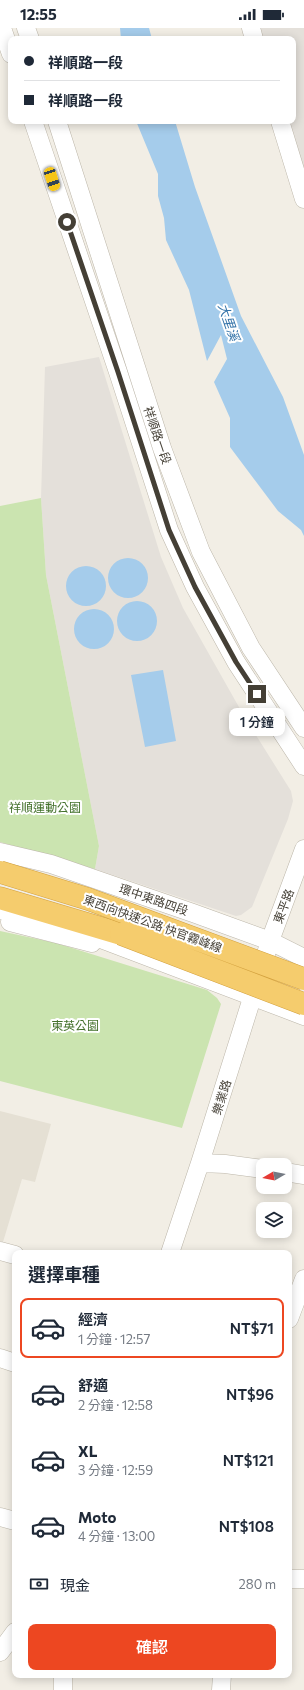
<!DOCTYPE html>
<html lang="zh-TW">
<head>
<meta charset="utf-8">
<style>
  :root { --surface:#fff; --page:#f2f2f3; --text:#1f2937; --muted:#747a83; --line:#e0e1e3; --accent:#ed4721 }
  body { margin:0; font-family:Commissioner,"Noto Sans TC",sans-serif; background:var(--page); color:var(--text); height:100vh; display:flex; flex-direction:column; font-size:15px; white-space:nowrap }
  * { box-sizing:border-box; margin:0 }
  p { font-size:13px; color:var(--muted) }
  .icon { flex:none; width:22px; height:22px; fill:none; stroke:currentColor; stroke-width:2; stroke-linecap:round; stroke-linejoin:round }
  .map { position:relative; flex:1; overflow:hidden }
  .panel { position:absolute; left:12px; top:1222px; width:280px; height:428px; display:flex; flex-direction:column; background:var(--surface); border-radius:8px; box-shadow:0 2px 10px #0003 }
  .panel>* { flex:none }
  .guide { position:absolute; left:8px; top:8px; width:288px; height:88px; border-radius:8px; box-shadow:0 2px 10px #0003; display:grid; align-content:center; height:88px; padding:0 16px; background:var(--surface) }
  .needle { width:26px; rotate:260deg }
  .fabs { position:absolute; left:256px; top:1130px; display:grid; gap:8px }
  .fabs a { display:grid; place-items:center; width:36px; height:36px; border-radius:8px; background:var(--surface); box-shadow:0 2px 10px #0003; font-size:20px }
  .end { position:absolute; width:18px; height:18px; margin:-9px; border:5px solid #443f35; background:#fff; box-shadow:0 0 0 2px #fff }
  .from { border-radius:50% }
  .bubble { position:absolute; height:28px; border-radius:8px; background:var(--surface); box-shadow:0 2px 10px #0003; font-size:13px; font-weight:600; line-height:28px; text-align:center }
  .car { position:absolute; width:12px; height:24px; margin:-12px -6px; border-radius:5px; box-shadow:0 0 3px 1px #0007; background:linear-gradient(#f5c518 24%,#345 0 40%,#f5c518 0 76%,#345 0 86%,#f5c518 0) }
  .guide b { display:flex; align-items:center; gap:14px; height:38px; font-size:15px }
  .guide b+b { border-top:1px solid var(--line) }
  .guide i { width:10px; height:10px; background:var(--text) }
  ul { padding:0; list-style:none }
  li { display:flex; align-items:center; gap:12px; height:60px; margin:0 8px 6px; padding:0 8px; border:2px solid transparent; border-radius:8px }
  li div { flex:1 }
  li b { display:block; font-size:15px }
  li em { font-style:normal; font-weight:600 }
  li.on { border-color:var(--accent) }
  li>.icon { width:36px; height:36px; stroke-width:1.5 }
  h2 { padding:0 16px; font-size:18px; line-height:48px }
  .pay { display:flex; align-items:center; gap:10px; height:44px; padding:0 16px; font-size:15px }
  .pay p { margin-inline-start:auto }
  .button { display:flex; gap:8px; margin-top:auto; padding:8px 16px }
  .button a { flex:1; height:46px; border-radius:8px; background:var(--accent); color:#fff; font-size:16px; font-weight:600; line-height:46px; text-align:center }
  .status { display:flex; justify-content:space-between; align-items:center; height:28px; padding:0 20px; background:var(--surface); direction:ltr }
  .status svg { height:11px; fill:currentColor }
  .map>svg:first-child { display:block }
  .residential { fill:#e5e0d4 }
  .industrial { fill:#e4e0da }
  .green { fill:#cbe4b0 }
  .water { fill:#a5cceb }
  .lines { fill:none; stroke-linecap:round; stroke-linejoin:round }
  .minor-casing { stroke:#bcb6a9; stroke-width:19 }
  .highway-casing { stroke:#d3a13e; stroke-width:23 }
  .minor { stroke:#fff; stroke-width:18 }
  .highway { stroke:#f5cc6d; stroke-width:22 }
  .highway-bridge-casing { stroke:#d3a13e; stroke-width:23; stroke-linecap:butt }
  .highway-bridge { stroke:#f5cc6d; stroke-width:22 }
  .route { stroke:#443f35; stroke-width:5 }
  .labels { text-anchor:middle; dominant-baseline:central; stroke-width:4; stroke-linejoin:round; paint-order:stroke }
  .street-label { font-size:12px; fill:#443f35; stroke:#fff }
  .park-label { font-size:12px; fill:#44712c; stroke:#fff }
  .water-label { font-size:13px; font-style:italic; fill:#3574a9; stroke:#fff }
</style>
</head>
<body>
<div class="status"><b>12:55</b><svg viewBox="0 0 49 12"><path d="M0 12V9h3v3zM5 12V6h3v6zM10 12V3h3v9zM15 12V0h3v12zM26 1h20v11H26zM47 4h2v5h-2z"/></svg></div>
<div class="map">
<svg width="304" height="1662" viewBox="0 0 304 1662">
  <rect width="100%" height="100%" fill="#f2eee5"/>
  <path class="residential" d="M0,1083L51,1096L35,1154L22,1151L3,1214L0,1213Z"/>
  <path class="industrial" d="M259,0H304V148L287,93H293V11H262Z
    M99,329L161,529L183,580L244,688L291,763L293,773L288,791L252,879L241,887L236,888L95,841L99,818L46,547L41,470L45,339Z"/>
  <path class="green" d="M41,470L46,547L99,818L95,841L0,814V478Z
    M0,903L56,915L207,962L217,970L221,976L182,1100L0,1053Z"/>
  <path class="water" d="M120,0H149L152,11H121Z
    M136,93H175L195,159L241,288L283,369L304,427V508L301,502L278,483L230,419V390L214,354L227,331L221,307L207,333L189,262L166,212L164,190L158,168V146Z
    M108 550a20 20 0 1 1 40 0a20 20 0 1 1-40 0Z
    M66 558a20 20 0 1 1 40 0a20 20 0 1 1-40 0Z
    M117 593a20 20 0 1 1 40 0a20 20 0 1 1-40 0Z
    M74 601a20 20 0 1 1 40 0a20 20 0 1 1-40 0Z
    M163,642L176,713L145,719L131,647Z"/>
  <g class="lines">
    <g class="minor-casing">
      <path id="minor" d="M2,0L11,26
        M26,0L30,11
        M251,0L254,11
        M33,93L118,344L169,502L195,559L236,634L304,738
        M57,93L162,420L201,524L251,620L304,700
        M280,93L304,171
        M0,824L51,836L193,885L270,913L304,930
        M0,882L29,889
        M10,894L92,915
        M80,903L304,988
        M200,1135L225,1136L263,1141
        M285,1144L304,1147
        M0,1223L15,1227
        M170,1225L200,1135L270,913L304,821
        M289,1291L304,1251
        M0,1330L15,1335
        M0,1489L15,1493
        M289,1551H304
        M0,1624L15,1604
        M63,1647V1662
        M221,1662L222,1647"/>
    </g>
    <g class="highway-casing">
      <path id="highway" d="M0,870L121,906"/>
    </g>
    <use href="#minor" class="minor"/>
    <use href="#highway" class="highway"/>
    <g class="highway-bridge-casing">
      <path id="highway-bridge" d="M0,844L88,871L304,951
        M121,906L304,976"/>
    </g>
    <use href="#highway-bridge" class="highway-bridge"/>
  </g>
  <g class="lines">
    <path class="route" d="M67,194L118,344L169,502L195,559L236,634L257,666"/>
  </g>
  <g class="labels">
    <g class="street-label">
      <text transform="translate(158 407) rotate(71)">祥順路一段</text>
      <text transform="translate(154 871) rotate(19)">環中東路四段</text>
      <text transform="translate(283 878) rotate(-69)">東平路</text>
      <text transform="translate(153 895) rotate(20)">東西向快速公路 快官霧峰線</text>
      <text transform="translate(221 1069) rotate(-72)">樂業路</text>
    </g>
    <g class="park-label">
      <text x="45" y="779">祥順運動公園</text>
      <text x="75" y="997">東英公園</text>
    </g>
    <g class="water-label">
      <text transform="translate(229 294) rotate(71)">大里溪</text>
    </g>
  </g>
</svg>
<div class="fabs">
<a><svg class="needle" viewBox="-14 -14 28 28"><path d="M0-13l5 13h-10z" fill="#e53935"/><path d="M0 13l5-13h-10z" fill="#747a83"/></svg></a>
<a><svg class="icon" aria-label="layers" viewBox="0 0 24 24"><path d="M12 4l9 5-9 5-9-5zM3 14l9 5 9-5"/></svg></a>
</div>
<i class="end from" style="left:67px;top:194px"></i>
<i class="end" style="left:257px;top:666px"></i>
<div class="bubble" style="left:229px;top:680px;width:56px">1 分鐘</div>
<i class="car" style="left:52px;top:151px;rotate:162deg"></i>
<div class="guide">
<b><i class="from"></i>祥順路一段</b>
<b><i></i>祥順路一段</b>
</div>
<section class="panel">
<h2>選擇車種</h2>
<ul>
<li class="on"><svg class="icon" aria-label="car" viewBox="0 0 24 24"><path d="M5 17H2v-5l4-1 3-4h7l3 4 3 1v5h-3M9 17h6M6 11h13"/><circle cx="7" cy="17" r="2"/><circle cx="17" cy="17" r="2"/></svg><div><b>經濟</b><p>1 分鐘 · 12:57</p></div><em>NT$71</em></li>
<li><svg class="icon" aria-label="car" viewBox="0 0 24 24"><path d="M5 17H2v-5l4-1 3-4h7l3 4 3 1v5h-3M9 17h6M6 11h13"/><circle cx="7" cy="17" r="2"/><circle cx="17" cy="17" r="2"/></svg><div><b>舒適</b><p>2 分鐘 · 12:58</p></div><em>NT$96</em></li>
<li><svg class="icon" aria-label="car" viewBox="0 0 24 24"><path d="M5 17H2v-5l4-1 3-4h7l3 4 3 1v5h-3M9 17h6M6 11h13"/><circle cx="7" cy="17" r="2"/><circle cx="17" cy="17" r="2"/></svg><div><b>XL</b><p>3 分鐘 · 12:59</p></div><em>NT$121</em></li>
<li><svg class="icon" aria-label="car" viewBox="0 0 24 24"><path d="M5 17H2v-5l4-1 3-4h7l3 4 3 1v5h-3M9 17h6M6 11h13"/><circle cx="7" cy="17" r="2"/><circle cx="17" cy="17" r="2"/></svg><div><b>Moto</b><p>4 分鐘 · 13:00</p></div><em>NT$108</em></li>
</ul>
<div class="pay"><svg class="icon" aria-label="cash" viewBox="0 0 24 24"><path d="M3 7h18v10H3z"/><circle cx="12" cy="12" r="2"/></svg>現金<p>280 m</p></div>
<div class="button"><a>確認</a></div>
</section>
</div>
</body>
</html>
